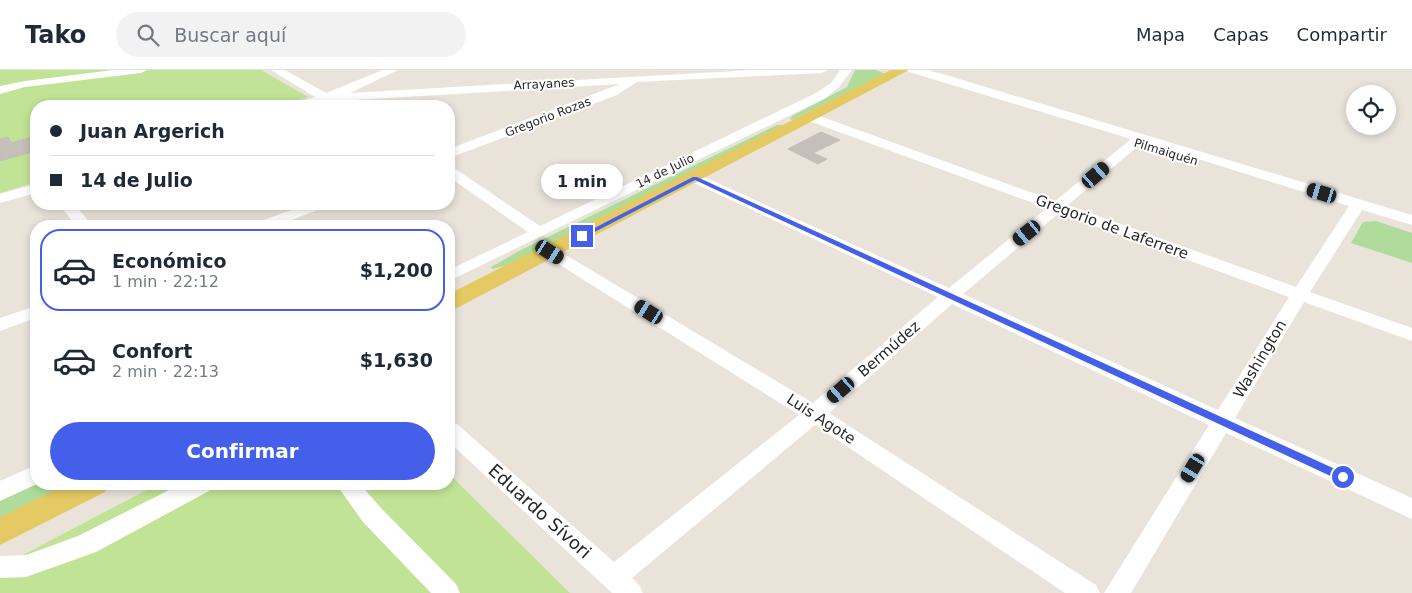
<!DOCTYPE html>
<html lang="es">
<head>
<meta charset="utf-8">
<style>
  :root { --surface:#fff; --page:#f2f2f3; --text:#1f2937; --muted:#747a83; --line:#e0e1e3; --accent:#4460eb }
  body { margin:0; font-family:"DejaVu Sans",sans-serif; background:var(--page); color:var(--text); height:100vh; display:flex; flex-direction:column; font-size:19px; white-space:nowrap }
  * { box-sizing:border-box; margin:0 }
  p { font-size:16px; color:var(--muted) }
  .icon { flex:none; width:28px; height:28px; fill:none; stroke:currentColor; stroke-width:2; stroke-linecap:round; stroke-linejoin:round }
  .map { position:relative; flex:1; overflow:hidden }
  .sheet { position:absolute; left:30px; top:150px; width:425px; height:270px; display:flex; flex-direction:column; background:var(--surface); border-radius:20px; box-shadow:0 2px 8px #0003 }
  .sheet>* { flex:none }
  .top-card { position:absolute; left:30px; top:30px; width:425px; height:110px; border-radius:20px; box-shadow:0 2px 8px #0003; display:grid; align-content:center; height:110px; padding:0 20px; background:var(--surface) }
  .buttons { position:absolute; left:1346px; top:15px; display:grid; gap:10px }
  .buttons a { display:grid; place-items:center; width:50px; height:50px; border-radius:50%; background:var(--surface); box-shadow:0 2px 8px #0003; font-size:25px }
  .end { position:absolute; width:22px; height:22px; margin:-11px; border:6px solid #4460eb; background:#fff; box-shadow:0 0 0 2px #fff }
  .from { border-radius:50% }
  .bubble { position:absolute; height:35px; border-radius:18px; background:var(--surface); box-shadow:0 2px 8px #0003; font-size:16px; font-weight:600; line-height:35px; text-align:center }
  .car { position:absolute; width:15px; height:30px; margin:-15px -8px; border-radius:6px; box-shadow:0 0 4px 1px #0007; background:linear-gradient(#222 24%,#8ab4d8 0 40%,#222 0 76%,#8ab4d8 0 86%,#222 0) }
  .top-card b { display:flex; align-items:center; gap:18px; height:48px; font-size:19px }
  .top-card b+b { border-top:1px solid var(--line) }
  .top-card i { width:12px; height:12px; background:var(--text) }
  ul { padding:9px 0 0; list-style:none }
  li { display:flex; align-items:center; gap:15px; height:82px; margin:0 10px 8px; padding:0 10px; border:2px solid transparent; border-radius:20px }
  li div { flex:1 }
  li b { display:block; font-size:19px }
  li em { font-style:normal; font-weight:600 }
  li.selected { border-color:var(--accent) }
  li>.icon { width:45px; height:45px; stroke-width:1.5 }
  .cta { display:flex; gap:10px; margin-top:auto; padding:10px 20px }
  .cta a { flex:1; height:58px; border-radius:30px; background:var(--accent); color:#fff; font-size:20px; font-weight:600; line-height:58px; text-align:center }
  header { display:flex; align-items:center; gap:30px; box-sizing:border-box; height:70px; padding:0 25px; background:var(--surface); border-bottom:1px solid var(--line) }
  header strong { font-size:24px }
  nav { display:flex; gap:28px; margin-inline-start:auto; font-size:18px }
  .search { width:350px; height:45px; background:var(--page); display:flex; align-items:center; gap:12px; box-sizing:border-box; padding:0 18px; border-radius:28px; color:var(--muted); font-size:19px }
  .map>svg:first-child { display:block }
  .green { fill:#afdc9a }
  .pitch { fill:#c1e396 }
  .building { fill:#c4bfb9; stroke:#c4beb4 }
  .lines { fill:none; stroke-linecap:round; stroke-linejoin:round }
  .minor { fill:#fff; fill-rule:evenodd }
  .major { fill:#e5c963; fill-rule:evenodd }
  .route { fill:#4460eb }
  .labels { text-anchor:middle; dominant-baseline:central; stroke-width:4; stroke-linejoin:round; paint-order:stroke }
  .far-street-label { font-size:12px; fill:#272727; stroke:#fff }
  .street-label { font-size:15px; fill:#272727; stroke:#fff }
  .near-street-label { font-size:18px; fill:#272727; stroke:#fff }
</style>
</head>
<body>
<header>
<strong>Tako</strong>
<div class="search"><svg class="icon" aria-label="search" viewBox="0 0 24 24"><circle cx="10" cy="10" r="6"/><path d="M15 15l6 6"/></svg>Buscar aquí</div>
<nav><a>Mapa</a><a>Capas</a><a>Compartir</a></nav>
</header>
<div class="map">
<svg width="1412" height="523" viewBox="0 0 1412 523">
  <rect width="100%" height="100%" fill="#e9e3da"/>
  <path class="green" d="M855,0H876L885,4L792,50L790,49L792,46L847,17Z
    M777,55H783L512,194L492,199L491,197L519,181Z
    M1376,151L1412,163V193L1351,173L1363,152Z
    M36,414H73L0,451V430Z"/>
  <path class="pitch" d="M0,0H261L308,27L278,36H36V112L0,123Z
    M449,404L570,523H0V497L158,414H449Z"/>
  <path class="building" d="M821,62L840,70L813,83L827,89L818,94L788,79Z
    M8,67L11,73L32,67L36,74V81L0,91V69Z"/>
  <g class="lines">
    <path class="minor" d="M113,0H147L141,3L25,17L0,24V16L25,11Z
      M271,0H285L326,23L383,0H398L350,23L753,0H828L822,3L637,12L617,25L449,88V79L620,14L338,31L337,35L333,36L324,32L310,36H293L295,33L315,27Z
      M840,0H852L839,17L824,29L449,211V200L528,162L449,107V97L454,98L540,156L816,23L831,13Z
      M907,0H927L946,5L1412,145V155L1362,140L1310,222L1412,258V271L1304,232L1235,348L1412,428V449L1226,363L1131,523H1104L1209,355L952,234L829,343L1096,515L1100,523H1065L815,355L632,508L639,515L643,523H612L449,372V352L457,354L614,492L799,345L544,185L542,182L544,179H556L813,333L938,227L690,111L688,108L690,105H700L949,218L1047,138L809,51L807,48L809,45H817L1055,131L1131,69L909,2ZM1143,72L1349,136L1296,217L1068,135ZM1059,143L1289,227L1218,340L963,224Z
      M36,114V123L0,133V124Z
      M59,134H75L92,156H76Z
      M307,134H328L325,137L276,156H254L256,153Z
      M36,236V248L0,261V248Z
      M36,395L37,414L0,431V411Z
      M181,414H213L209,421L96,482L26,507L0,508V486L26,485L78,466Z
      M336,414H360L381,438L456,514L460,523H431L363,452Z"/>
    <path class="major" d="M891,0H909L457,238L449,240V224Z
      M68,414H110L105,422L0,475V447Z"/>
  </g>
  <path class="route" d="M693,107H697L1346,404L1348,407L1346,410H1339L695,110L585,167L579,166Z"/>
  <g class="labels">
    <g class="far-street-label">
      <text transform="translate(544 14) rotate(-3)">Arrayanes</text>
      <text transform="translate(548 47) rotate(-21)">Gregorio Rozas</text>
      <text transform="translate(1166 82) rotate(17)">Pilmaiquén</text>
      <text transform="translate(665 101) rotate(-26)">14 de Julio</text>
    </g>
    <g class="street-label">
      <text transform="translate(1112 157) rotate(20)">Gregorio de Laferrere</text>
      <text transform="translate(889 279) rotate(-41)">Bermúdez</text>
      <text transform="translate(1260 289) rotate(-59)">Washington</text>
      <text transform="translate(821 349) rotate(33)">Luis Agote</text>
    </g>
    <g class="near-street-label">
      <text transform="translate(540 441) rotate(42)">Eduardo Sívori</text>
    </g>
  </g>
</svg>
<div class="buttons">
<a><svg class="icon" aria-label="locate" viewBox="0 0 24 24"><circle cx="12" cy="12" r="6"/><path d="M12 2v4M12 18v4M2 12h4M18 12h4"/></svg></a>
</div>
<i class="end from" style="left:1343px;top:407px"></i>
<i class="end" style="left:582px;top:166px"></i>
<div class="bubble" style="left:541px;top:94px;width:82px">1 min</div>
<i class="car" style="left:1096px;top:105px;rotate:49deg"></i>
<i class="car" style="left:1322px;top:123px;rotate:287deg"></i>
<i class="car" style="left:1027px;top:163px;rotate:231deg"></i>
<i class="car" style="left:550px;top:182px;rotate:122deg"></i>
<i class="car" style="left:649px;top:242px;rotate:302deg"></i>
<i class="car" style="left:841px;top:320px;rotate:229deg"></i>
<i class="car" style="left:1193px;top:398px;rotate:211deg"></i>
<div class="top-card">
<b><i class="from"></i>Juan Argerich</b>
<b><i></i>14 de Julio</b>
</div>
<section class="sheet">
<ul>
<li class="selected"><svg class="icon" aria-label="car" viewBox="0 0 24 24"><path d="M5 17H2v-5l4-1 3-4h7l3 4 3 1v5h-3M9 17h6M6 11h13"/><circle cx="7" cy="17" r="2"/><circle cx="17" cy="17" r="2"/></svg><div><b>Económico</b><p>1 min · 22:12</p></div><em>$1,200</em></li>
<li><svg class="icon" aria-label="car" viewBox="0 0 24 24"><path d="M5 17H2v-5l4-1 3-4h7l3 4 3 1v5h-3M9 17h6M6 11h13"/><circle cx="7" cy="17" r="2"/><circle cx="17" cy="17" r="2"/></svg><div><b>Confort</b><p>2 min · 22:13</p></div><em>$1,630</em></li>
</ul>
<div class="cta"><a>Confirmar</a></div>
</section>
</div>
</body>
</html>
